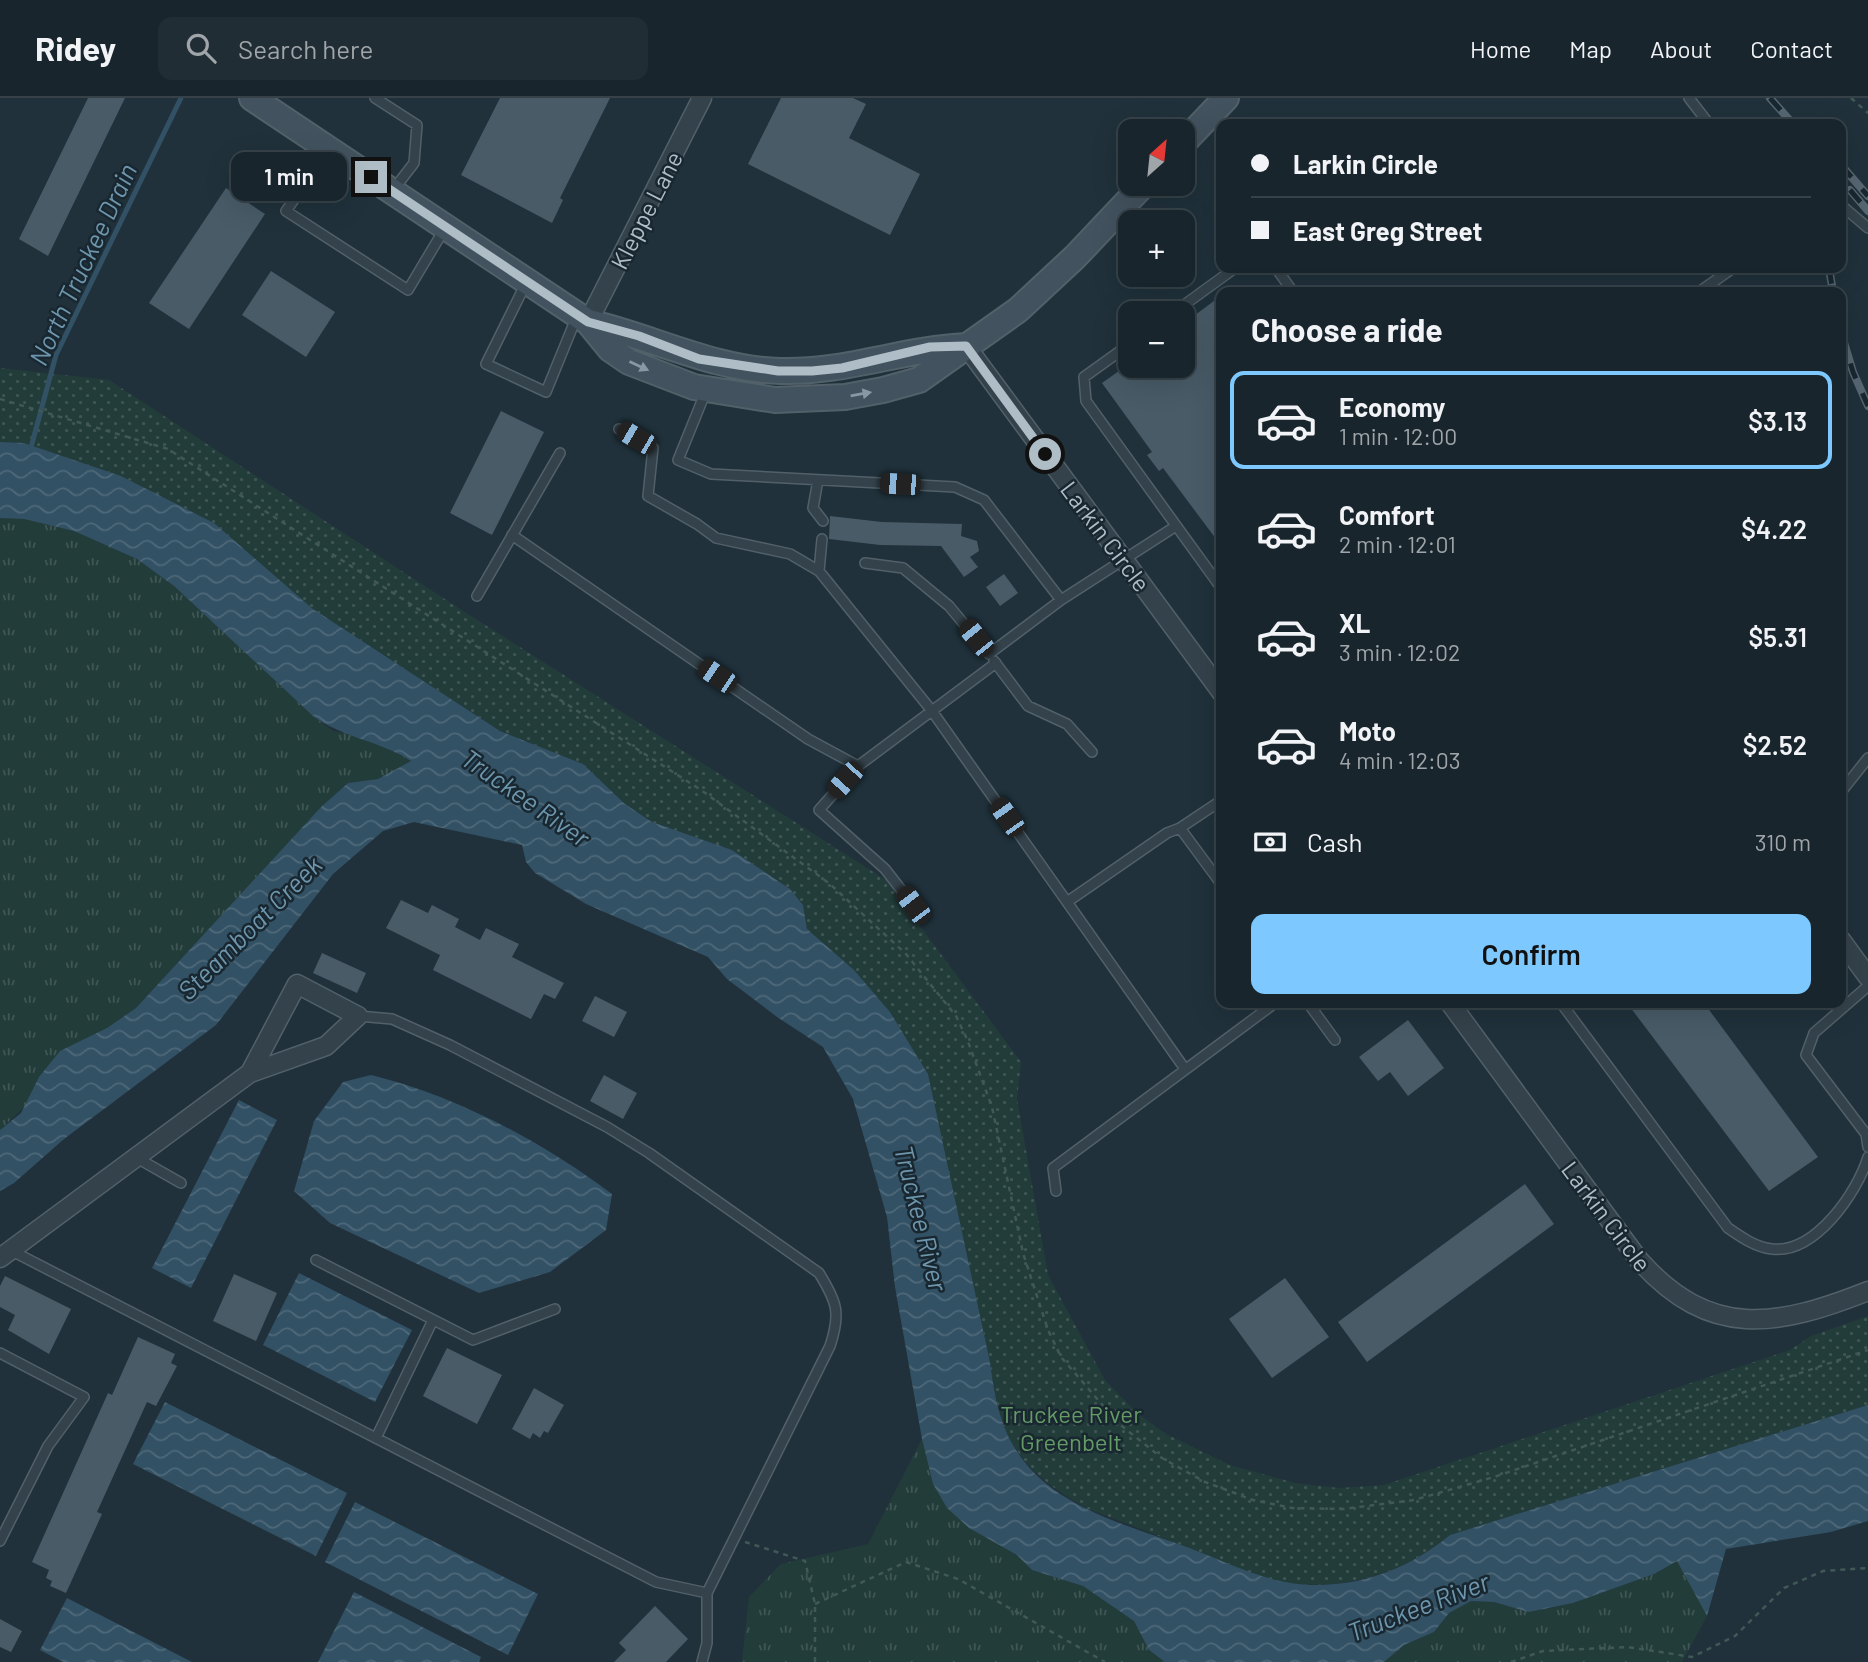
<!DOCTYPE html>
<html lang="en">
<head>
<meta charset="utf-8">
<style>
  :root { --surface:#18252c; --page:#212d34; --text:#f1f3f6; --muted:#9fa5a9; --line:#364248; --accent:#7dc8fe }
  body { margin:0; font-family:Barlow,sans-serif; background:var(--page); color:var(--text); height:100vh; display:flex; flex-direction:column; font-size:26px; white-space:nowrap }
  * { box-sizing:border-box; margin:0 }
  p { font-size:23px; color:var(--muted) }
  .icon { flex:none; width:38px; height:38px; fill:none; stroke:currentColor; stroke-width:2; stroke-linecap:round; stroke-linejoin:round }
  .map { position:relative; flex:1; overflow:hidden }
  .side { position:absolute; left:1216px; top:189px; width:630px; height:721px; display:flex; flex-direction:column; background:var(--surface); border-radius:14px; box-shadow:0 7px 28px #0002,0 0 0 2px var(--line) }
  .side>* { flex:none }
  .top-card { position:absolute; left:1216px; top:21px; width:630px; height:154px; border-radius:14px; box-shadow:0 7px 28px #0002,0 0 0 2px var(--line); display:grid; align-content:center; height:154px; padding:0 35px; background:var(--surface) }
  .needle { width:46px; rotate:27deg }
  .tools { position:absolute; left:1118px; top:21px; display:grid; gap:14px }
  .tools a { display:grid; place-items:center; width:77px; height:77px; border-radius:14px; background:var(--surface); box-shadow:0 7px 28px #0002,0 0 0 2px var(--line); font-size:35px }
  .end { position:absolute; width:32px; height:32px; margin:-16px; border:9px solid #afbdc7; background:#111; box-shadow:0 0 0 4px #111 }
  .from { border-radius:50% }
  .bubble { position:absolute; height:49px; border-radius:14px; background:var(--surface); box-shadow:0 7px 28px #0002,0 0 0 2px var(--line); font-size:23px; font-weight:600; line-height:49px; text-align:center }
  .car { position:absolute; width:21px; height:42px; margin:-21px -10px; border-radius:9px; box-shadow:0 0 5px 2px #0007; background:linear-gradient(#222 24%,#8ab4d8 0 40%,#222 0 76%,#8ab4d8 0 86%,#222 0) }
  .top-card b { display:flex; align-items:center; gap:24px; height:66px; font-size:26px }
  .top-card b+b { border-top:2px solid var(--line) }
  .top-card i { width:18px; height:18px; background:var(--text) }
  ul { padding:0; list-style:none }
  li { display:flex; align-items:center; gap:21px; height:98px; margin:0 14px 10px; padding:0 21px; border:4px solid transparent; border-radius:14px }
  li div { flex:1 }
  li b { display:block; font-size:26px }
  li em { font-style:normal; font-weight:600 }
  li.on { border-color:var(--accent) }
  li>.icon { width:63px; height:63px; stroke-width:1.5 }
  h2 { padding:0 35px; font-size:32px; line-height:84px }
  .pay { display:flex; align-items:center; gap:18px; height:77px; padding:0 35px; font-size:26px }
  .pay p { margin-inline-start:auto }
  .cta { display:flex; gap:14px; margin-top:auto; padding:14px 35px }
  .cta a { flex:1; height:80px; border-radius:14px; background:var(--accent); color:#111; font-size:28px; font-weight:600; line-height:80px; text-align:center }
  header { display:flex; align-items:center; gap:42px; box-sizing:border-box; height:98px; padding:0 35px; background:var(--surface); border-bottom:2px solid var(--line) }
  header strong { font-size:33px }
  nav { display:flex; gap:38px; margin-inline-start:auto; font-size:24px }
  .search { width:490px; height:63px; background:var(--page); display:flex; align-items:center; gap:18px; box-sizing:border-box; padding:0 24px; border-radius:14px; color:var(--muted); font-size:26px }
  .map>svg:first-child { display:block }
  .grass { fill:url(#grass-tufts) }
  .park { fill:url(#park-dots) }
  .water { fill:url(#water-waves) }
  .lines { fill:none; stroke-linecap:round; stroke-linejoin:round }
  .stream { stroke:#325164; stroke-width:5 }
  .building { fill:#485b67 }
  .service-casing { stroke:#526069; stroke-width:12 }
  .minor-casing { stroke:#526069; stroke-width:21 }
  .secondary-casing { stroke:#526069; stroke-width:28 }
  .path { stroke:#405856; stroke-width:2.5; stroke-dasharray:5 5; stroke-linecap:butt }
  .service { stroke:#34424b; stroke-width:9 }
  .minor { stroke:#34424b; stroke-width:18 }
  .secondary { stroke:#42525e; stroke-width:24 }
  .rail-casing { stroke:#566772; stroke-width:8 }
  .rail { stroke:#192730; stroke-width:5; stroke-dasharray:16; stroke-linecap:butt }
  .oneway { fill:#8998a2 }
  .route { stroke:#afbdc7; stroke-width:9 }
  .labels { text-anchor:middle; dominant-baseline:central; stroke-width:5; stroke-linejoin:round; paint-order:stroke }
  .street-label { font-size:24px; fill:#afbdc7; stroke:#192730 }
  .park-label { font-size:24px; fill:#649a66; stroke:#192730 }
  .water-label { font-size:26px; font-style:italic; fill:#6d96ad; stroke:#192730 }
</style>
</head>
<body>
<header>
<strong>Ridey</strong>
<div class="search"><svg class="icon" aria-label="search" viewBox="0 0 24 24"><circle cx="10" cy="10" r="6"/><path d="M15 15l6 6"/></svg>Search here</div>
<nav><a>Home</a><a>Map</a><a>About</a><a>Contact</a></nav>
</header>
<div class="map">
<svg width="1868" height="1564" viewBox="0 0 1868 1564">
  <defs>
    <pattern id="grass-tufts" width="24" height="20" patternUnits="userSpaceOnUse" patternTransform="scale(1.75)"><rect width="24" height="20" fill="#223c3a"/><path d="M3 7l-1-3M5 7V3M7 7l1-3M15 17l-1-3M17 17v-4M19 17l1-3" fill="none" stroke="#405655"/></pattern>
    <pattern id="park-dots" width="8" height="8" patternUnits="userSpaceOnUse" patternTransform="scale(1.75)"><rect width="8" height="8" fill="#223c3a"/><path d="M2 2h.1M6 6h.1" fill="none" stroke="#405655" stroke-width="1.8" stroke-linecap="round"/></pattern>
    <pattern id="water-waves" width="16" height="10" patternUnits="userSpaceOnUse" patternTransform="scale(1.75)"><rect width="16" height="10" fill="#325164"/><path d="M0 5q4-4 8 0t8 0" fill="none" stroke="#4d6879"/></pattern>
  </defs>
  <rect width="100%" height="100%" fill="#20313b"/>
  <path class="grass" d="M0,420L24,421L74,433L137,461L174,488L313,618L333,633L367,640L411,663L378,681L348,685L321,709L136,910L107,930L0,1032Z
    M922,1341L933,1386L947,1410L969,1430L1017,1457L1032,1472L1083,1488L1112,1506L1134,1523L1149,1552L1165,1564H742L749,1499L781,1466L868,1446Z
    M1677,1462L1707,1518L1682,1564H1384L1404,1547L1434,1534L1449,1515L1471,1503L1494,1504L1530,1514L1573,1505L1654,1476Z"/>
  <path class="park" d="M0,270L109,282L457,509L886,782L1021,964L1017,1001L1048,1177L1105,1282L1137,1315L1166,1336L1230,1367L1295,1385L1339,1390L1384,1387L1790,1252L1811,1238L1868,1218V1307L1450,1437C1400,1478 1339,1495 1274,1483C1246,1477 1220,1462 1194,1452C1159,1438 1123,1424 1088,1411C1018,1372 1000,1342 990,1264L928,976L890,914L854,872L807,831L803,807L790,791L732,752L652,724L625,706L583,666L500,633L313,511L214,425L121,378L24,345L0,344Z"/>
  <path class="water" d="M0,344L24,345L121,378L214,425L313,511L500,633L583,666L625,706L652,724L732,752L790,791L803,807L807,831L854,872L890,914L928,976L990,1264C995,1302 1001,1336 1027,1367C1067,1414 1137,1430 1192,1451C1234,1467 1272,1488 1319,1487C1369,1486 1412,1468 1450,1437L1868,1307V1423L1831,1434L1726,1451L1707,1518L1677,1463L1654,1476L1573,1505L1529,1514L1494,1504L1471,1503L1449,1515L1434,1534L1404,1547L1384,1564H1165L1149,1552L1134,1523L1083,1488L1032,1472L1017,1457L969,1430L947,1410L933,1386L922,1341L895,1189L887,1119L853,1001L823,949L777,919L727,881L708,859L586,806L535,775L526,764L522,747L414,724L383,733L333,776L216,927L64,1041L14,1085L0,1093V1032L21,1015L39,979L60,953L107,930L136,910L321,709L348,685L378,681L411,663C378,642 343,640 313,618L174,488L137,461L74,433L24,421L0,420Z
    M371,977C457,998 541,1043 612,1096L606,1132L550,1174L479,1195L330,1125L294,1093L314,1023L343,984Z
    M239,1002L277,1022L191,1190L152,1170Z
    M299,1175L412,1232L375,1304L263,1247Z
    M165,1304L347,1395L316,1458L133,1366Z
    M355,1404L538,1496L508,1557L325,1464Z
    M354,1494L481,1559L479,1564H318Z
    M67,1500L192,1564H63L40,1552Z"/>
  <g class="lines">
    <path class="stream" d="M30,353L56,257L181,0"/>
  </g>
  <path class="building" d="M88,0H125L48,158L19,141Z
    M500,0H610L560,100L563,102L552,125L461,77Z
    M781,0H853L866,6L849,40L920,76L890,137L748,66Z
    M226,90L265,116L189,231L149,205Z
    M271,173L335,214L306,259L242,217Z
    M1222,197V449L1163,370L1159,373L1147,357L1152,354L1102,285L1126,268H1183V226Z
    M501,313L544,334L492,437L450,415Z
    M830,418L882,424L962,426L961,438L977,443L979,453L970,459L978,469L964,479L941,448L880,447L829,441Z
    M1004,476L1018,495L1000,508L986,489Z
    M401,802L428,815L432,807L459,821L455,829L480,842L486,830L519,846L512,859L564,885L555,901L544,896L531,921L433,872L440,857L386,830Z
    M322,855L366,875L357,895L313,875Z
    M595,898L627,914L614,939L582,923Z
    M1627,905H1704L1818,1059L1769,1093Z
    M1408,922L1444,970L1408,998L1390,974L1378,983L1359,959Z
    M604,977L637,995L623,1021L590,1003Z
    M1525,1086L1554,1126L1367,1264L1338,1224Z
    M234,1176L277,1195L256,1243L213,1223Z
    M5,1178L71,1211L49,1256L8,1232L15,1217L0,1209V1188Z
    M1285,1180L1329,1239L1272,1280L1229,1221Z
    M138,1239L175,1256L171,1265L177,1268L156,1308L147,1304L97,1414L102,1416L66,1495L50,1488L52,1483L46,1480L49,1472L32,1464L108,1295L112,1297Z
    M447,1250L502,1277L477,1326L423,1298Z
    M534,1290L564,1307L548,1335L544,1333L540,1340L533,1335L530,1341L512,1331Z
    M655,1508L688,1541L666,1564H614L626,1552L619,1545Z
    M0,1521L22,1533L11,1554L0,1549Z"/>
  <g class="lines">
    <g class="service-casing">
      <path id="service" d="M375,0L417,27L414,65L394,91
        M1689,0L1709,26
        M328,53L286,113L408,192L445,130
        M1841,107L1868,130
        M1276,170L1293,194
        M526,185L486,266L546,294L577,218
        M1699,194L1733,170
        M1173,215L1235,170
        M1130,246L1084,279L1086,303L1222,491
        M706,293L678,362L711,376L955,389L984,402L1061,502L1176,428
        M619,331L653,350L648,398L697,426L716,440L790,456L819,473L932,613L1185,971
        M818,382L813,410L823,423
        M512,437L808,641L858,668L996,565
        M865,465L903,470L949,508L989,556L1061,502
        M819,473L822,441
        M477,498L560,355
        M994,563L1028,608L1067,626L1092,654
        M858,668L819,712L885,771L913,807
        M1841,694L1868,660
        M1180,730L1222,702
        M1067,804L1167,735L1180,730L1222,787
        M1868,888L1814,935L1806,957L1866,1036L1868,1049
        M1308,905L1335,942
        M1561,905L1728,1130C1741,1139 1755,1149 1772,1151C1815,1156 1857,1095 1868,1059
        M358,918L392,921L450,947L607,1029L649,1055L819,1175C837,1204 841,1215 830,1248L707,1495
        M137,1060L181,1085
        M1056,1093L1053,1070L1275,905
        M12,1153L656,1484L707,1495V1545L702,1564
        M316,1162L473,1242L555,1211
        M0,1255L84,1299L48,1348L0,1443
        M376,1340L433,1222"/>
    </g>
    <g class="minor-casing">
      <path id="minor" d="M588,224L702,0
        M966,248L1222,595
        M1841,842L1868,879
        M1450,905L1639,1162C1710,1242 1777,1229 1868,1193
        M0,1160L250,975L326,948L358,918L297,886L250,975"/>
    </g>
    <g class="secondary-casing">
      <path id="secondary" d="M252,0L588,224L610,251L629,264L694,289L775,302L845,299L883,292L919,282L1018,212L1075,159L1144,86
        M1183,45L1226,0
        M588,224C653,239 712,271 780,273C844,275 903,251 966,248"/>
    </g>
    <path class="path" d="M1851,0L1868,15
      M0,301L168,351L701,692L830,786L906,856L956,918L967,941L992,1009L1023,1155L1048,1232L1061,1259L1118,1325L1162,1360L1205,1384L1253,1402L1292,1410L1343,1411L1414,1402L1494,1379L1868,1252
      M745,1444L805,1463L815,1506V1564
      M815,1506L906,1464L958,1481L1105,1564
      M1511,1564L1543,1553L1628,1549L1692,1559L1735,1538L1784,1490L1823,1473L1868,1470"/>
    <use href="#service" class="service"/>
    <use href="#minor" class="minor"/>
    <use href="#secondary" class="secondary"/>
    <g class="rail-casing">
      <path id="rail" d="M1770,0L1793,26
        M1841,67L1868,98
        M1850,92L1868,113
        M1829,170L1833,194
        M1841,235L1853,274L1868,308"/>
    </g>
    <use href="#rail" class="rail"/>
  </g>
  <defs><path id="oneway-solid" d="M-6-.8H1V-3.2L6.5 0L1 3.2V.8H-6Z" transform="scale(1.75)"/></defs>
  <g class="oneway">
    <use href="#oneway-solid" transform="translate(639 268) rotate(25)"/>
    <use href="#oneway-solid" transform="translate(861 296) rotate(-10)"/>
  </g>
  <g class="lines">
    <path class="route" d="M371,79L588,224L639,238L699,261L778,273H812L842,270L930,249L966,248L1045,356"/>
  </g>
  <g class="labels">
    <g class="street-label">
      <text transform="translate(646 112) rotate(-63)">Kleppe Lane</text>
      <text transform="translate(1106 438) rotate(53)">Larkin Circle</text>
      <text transform="translate(1607 1118) rotate(53)">Larkin Circle</text>
    </g>
    <g class="park-label">
      <text x="1071" y="1315">Truckee River<tspan x="1071" dy="28">Greenbelt</tspan></text>
    </g>
    <g class="water-label">
      <text transform="translate(82 166) rotate(-65)">North Truckee Drain</text>
      <text transform="translate(526 699) rotate(35)">Truckee River</text>
      <text transform="translate(249 829) rotate(-45)">Steamboat Creek</text>
      <text transform="translate(922 1120) rotate(76)">Truckee River</text>
      <text transform="translate(1418 1508) rotate(-21)">Truckee River</text>
    </g>
  </g>
</svg>
<div class="tools">
<a><svg class="needle" viewBox="-14 -14 28 28"><path d="M0-13l5 13h-10z" fill="#e53935"/><path d="M0 13l5-13h-10z" fill="#9fa5a9"/></svg></a>
<a>+</a>
<a>−</a>
</div>
<i class="end from" style="left:1045px;top:356px"></i>
<i class="end" style="left:371px;top:79px"></i>
<div class="bubble" style="left:231px;top:54px;width:116px">1 min</div>
<i class="car" style="left:636px;top:340px;rotate:300deg"></i>
<i class="car" style="left:900px;top:386px;rotate:273deg"></i>
<i class="car" style="left:976px;top:540px;rotate:321deg"></i>
<i class="car" style="left:717px;top:578px;rotate:304deg"></i>
<i class="car" style="left:845px;top:682px;rotate:222deg"></i>
<i class="car" style="left:1007px;top:719px;rotate:325deg"></i>
<i class="car" style="left:913px;top:807px;rotate:323deg"></i>
<div class="top-card">
<b><i class="from"></i>Larkin Circle</b>
<b><i></i>East Greg Street</b>
</div>
<section class="side">
<h2>Choose a ride</h2>
<ul>
<li class="on"><svg class="icon" aria-label="car" viewBox="0 0 24 24"><path d="M5 17H2v-5l4-1 3-4h7l3 4 3 1v5h-3M9 17h6M6 11h13"/><circle cx="7" cy="17" r="2"/><circle cx="17" cy="17" r="2"/></svg><div><b>Economy</b><p>1 min · 12:00</p></div><em>$3.13</em></li>
<li><svg class="icon" aria-label="car" viewBox="0 0 24 24"><path d="M5 17H2v-5l4-1 3-4h7l3 4 3 1v5h-3M9 17h6M6 11h13"/><circle cx="7" cy="17" r="2"/><circle cx="17" cy="17" r="2"/></svg><div><b>Comfort</b><p>2 min · 12:01</p></div><em>$4.22</em></li>
<li><svg class="icon" aria-label="car" viewBox="0 0 24 24"><path d="M5 17H2v-5l4-1 3-4h7l3 4 3 1v5h-3M9 17h6M6 11h13"/><circle cx="7" cy="17" r="2"/><circle cx="17" cy="17" r="2"/></svg><div><b>XL</b><p>3 min · 12:02</p></div><em>$5.31</em></li>
<li><svg class="icon" aria-label="car" viewBox="0 0 24 24"><path d="M5 17H2v-5l4-1 3-4h7l3 4 3 1v5h-3M9 17h6M6 11h13"/><circle cx="7" cy="17" r="2"/><circle cx="17" cy="17" r="2"/></svg><div><b>Moto</b><p>4 min · 12:03</p></div><em>$2.52</em></li>
</ul>
<div class="pay"><svg class="icon" aria-label="cash" viewBox="0 0 24 24"><path d="M3 7h18v10H3z"/><circle cx="12" cy="12" r="2"/></svg>Cash<p>310 m</p></div>
<div class="cta"><a>Confirm</a></div>
</section>
</div>
</body>
</html>
